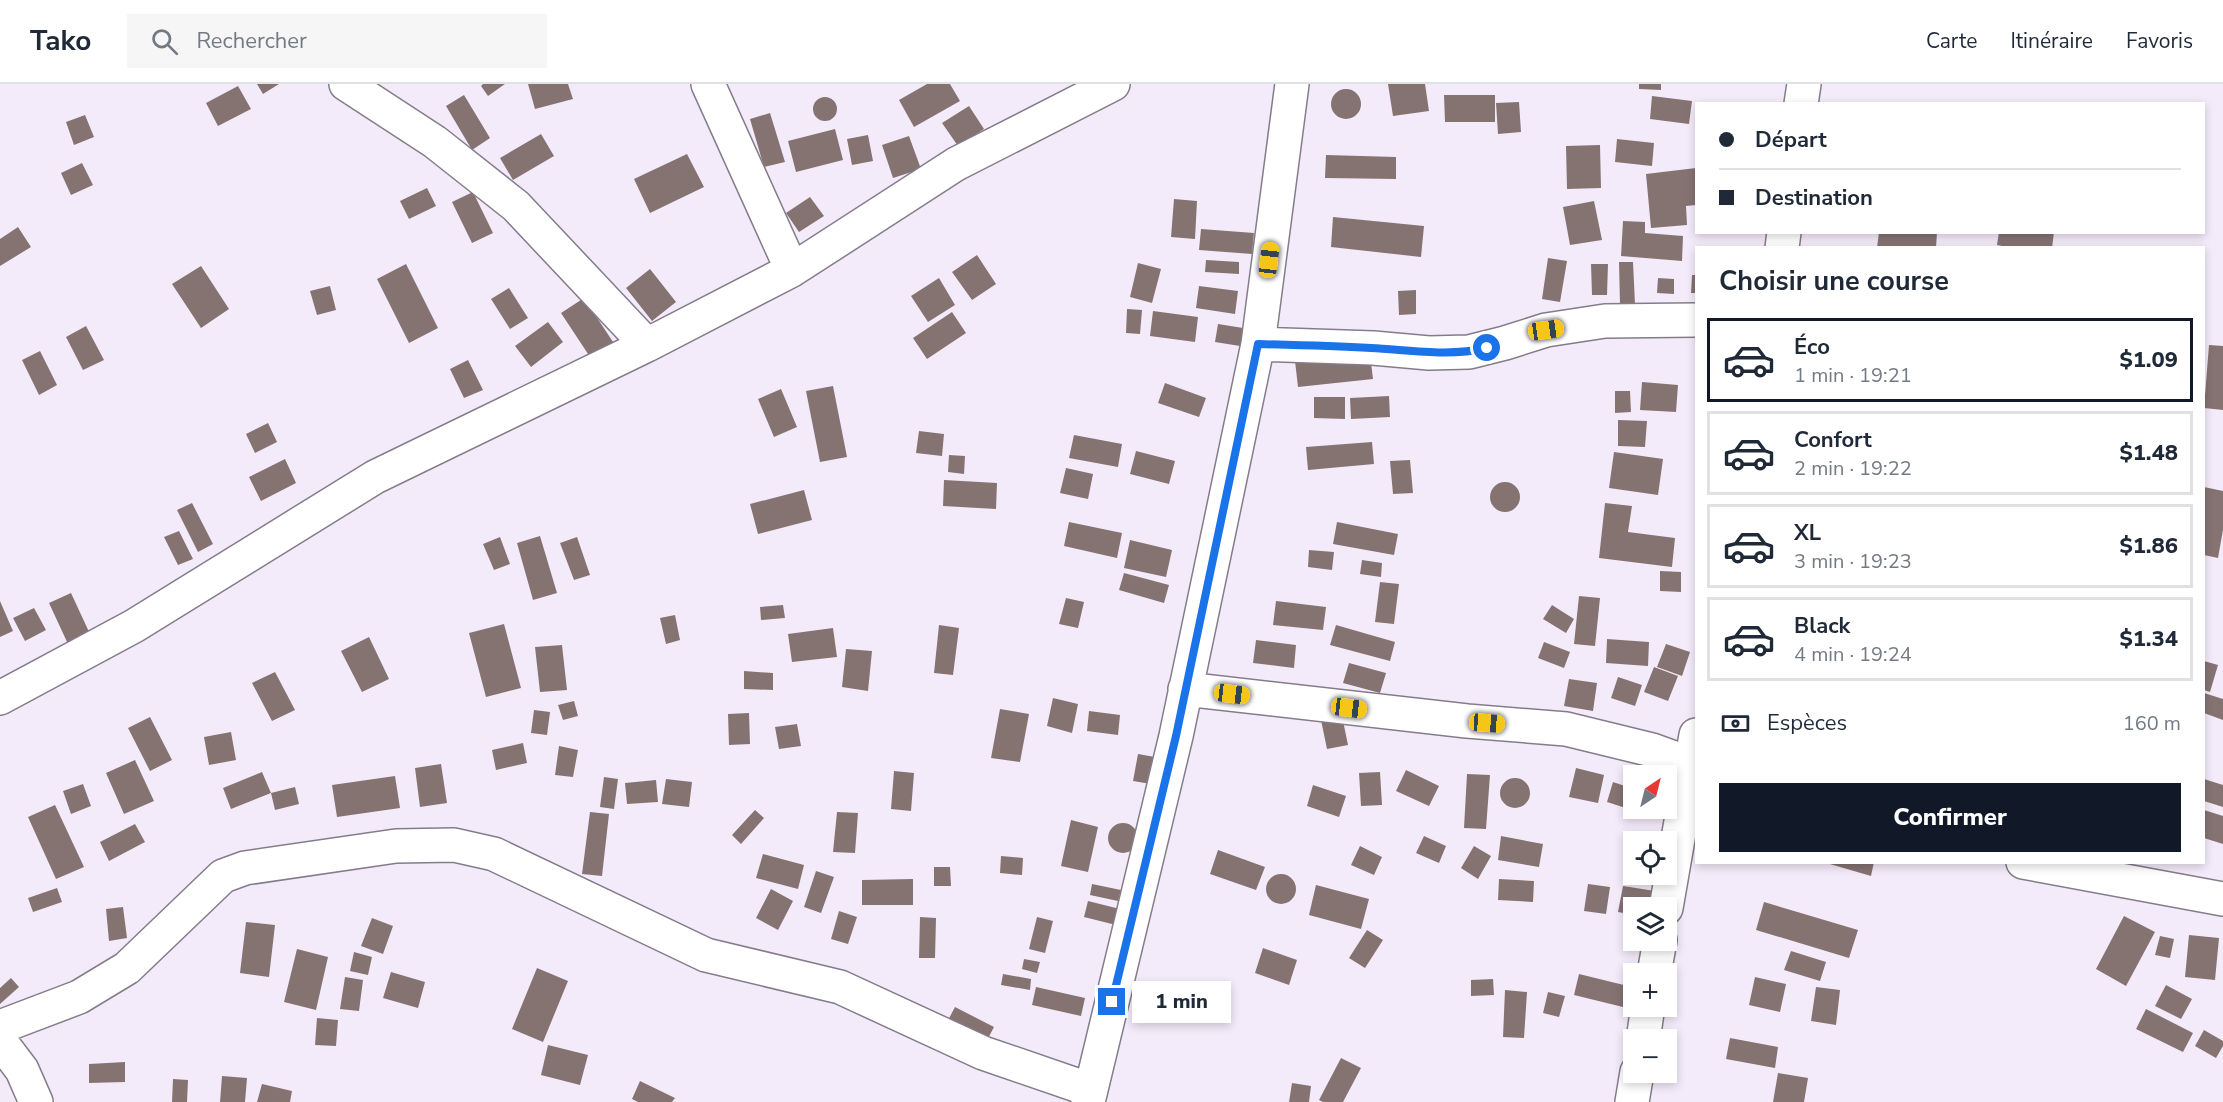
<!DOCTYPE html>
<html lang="fr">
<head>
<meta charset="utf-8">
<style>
  :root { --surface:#fff; --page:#f6f6f7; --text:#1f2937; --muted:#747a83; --line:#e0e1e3; --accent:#111827 }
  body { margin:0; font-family:"Nunito Sans",sans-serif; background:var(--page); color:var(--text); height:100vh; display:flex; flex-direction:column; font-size:22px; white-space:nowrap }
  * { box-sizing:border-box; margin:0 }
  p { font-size:20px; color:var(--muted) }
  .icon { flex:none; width:33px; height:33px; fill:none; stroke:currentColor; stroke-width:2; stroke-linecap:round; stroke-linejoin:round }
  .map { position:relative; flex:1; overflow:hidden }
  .side { position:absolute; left:1695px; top:162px; width:510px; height:618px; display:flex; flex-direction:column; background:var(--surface); border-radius:0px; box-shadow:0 3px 9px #0003 }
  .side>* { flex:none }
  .banner { position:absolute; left:1695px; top:18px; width:510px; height:132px; border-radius:0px; box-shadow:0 3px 9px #0003; display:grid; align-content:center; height:132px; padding:0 24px; background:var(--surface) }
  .needle { width:39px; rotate:35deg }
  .fabs { position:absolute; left:1623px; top:681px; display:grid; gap:12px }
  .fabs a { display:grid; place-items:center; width:54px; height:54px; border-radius:0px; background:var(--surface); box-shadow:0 3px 9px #0003; font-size:30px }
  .end { position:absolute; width:27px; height:27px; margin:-14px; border:8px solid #1a73e8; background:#fff; box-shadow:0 0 0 3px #fff }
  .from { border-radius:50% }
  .bubble { position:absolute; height:42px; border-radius:0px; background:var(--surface); box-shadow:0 3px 9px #0003; font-size:20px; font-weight:800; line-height:42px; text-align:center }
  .car { position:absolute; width:18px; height:36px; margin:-18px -9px; border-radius:8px; box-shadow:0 0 4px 2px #0007; background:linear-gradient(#f5c518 24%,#345 0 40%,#f5c518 0 76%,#345 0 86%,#f5c518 0) }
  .banner b { display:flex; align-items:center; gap:21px; height:57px; font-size:22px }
  .banner b+b { border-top:2px solid var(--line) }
  .banner i { width:15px; height:15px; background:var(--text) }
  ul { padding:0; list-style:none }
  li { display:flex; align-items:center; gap:18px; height:84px; margin:0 12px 9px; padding:0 12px; border:3px solid var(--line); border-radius:0px }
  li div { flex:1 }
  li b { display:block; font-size:22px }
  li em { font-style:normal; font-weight:800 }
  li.current { border-color:var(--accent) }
  li>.icon { width:54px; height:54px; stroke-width:1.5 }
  h2 { padding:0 24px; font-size:27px; line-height:72px }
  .pay { display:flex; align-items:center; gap:15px; height:66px; padding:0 24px; font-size:22px }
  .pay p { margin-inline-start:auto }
  .action { display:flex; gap:12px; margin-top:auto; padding:12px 24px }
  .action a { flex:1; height:69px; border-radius:0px; background:var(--accent); color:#fff; font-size:24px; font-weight:800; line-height:69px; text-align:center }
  header { display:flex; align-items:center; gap:36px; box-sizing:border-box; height:84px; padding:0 30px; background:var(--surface); border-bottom:2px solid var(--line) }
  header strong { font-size:28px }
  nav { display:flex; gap:33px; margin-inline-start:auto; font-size:21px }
  .search { width:420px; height:54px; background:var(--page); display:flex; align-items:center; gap:15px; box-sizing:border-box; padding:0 21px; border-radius:0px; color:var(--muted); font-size:22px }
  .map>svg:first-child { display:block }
  .building { fill:#857372 }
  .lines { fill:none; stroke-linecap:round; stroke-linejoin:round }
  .minor-casing { stroke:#857c8a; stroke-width:36 }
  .minor { stroke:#fff; stroke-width:33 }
  .route { stroke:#1a73e8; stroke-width:8 }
</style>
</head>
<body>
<header>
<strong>Tako</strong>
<div class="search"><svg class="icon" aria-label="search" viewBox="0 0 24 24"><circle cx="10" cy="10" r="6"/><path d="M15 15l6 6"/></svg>Rechercher</div>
<nav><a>Carte</a><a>Itinéraire</a><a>Favoris</a></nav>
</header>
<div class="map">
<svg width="2223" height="1018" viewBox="0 0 2223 1018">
  <rect width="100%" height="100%" fill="#f4ebfa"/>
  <path class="building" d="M257,0H279L263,10Z
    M483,0H505L488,12L481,2Z
    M528,0H568L573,15L535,25Z
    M927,0H950L960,17L914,43L899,16Z
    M1388,0H1425L1429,27L1393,32Z
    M1639,0H1661V6L1639,5Z
    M238,2L251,25L218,42L206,19Z
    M1331 20a15 15 0 1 1 30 0a15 15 0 1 1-30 0Z
    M464,11L490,54L472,66L446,22Z
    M1444,11H1495V38H1445Z
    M1652,12L1692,17L1689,40L1650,35Z
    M813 25a12 12 0 1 1 24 0a12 12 0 1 1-24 0Z
    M1519,18L1521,48L1498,50L1496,19Z
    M969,22L984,45L958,62L942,39Z
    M770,29L785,78L764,83L750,35Z
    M85,31L94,53L74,61L66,38Z
    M835,45L843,76L796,88L788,57Z
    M541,50L554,72L513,96L500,74Z
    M868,51L873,77L852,81L847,55Z
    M909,52L921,85L893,94L882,61Z
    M1617,55L1654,59L1652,82L1615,78Z
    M1600,61L1601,104L1567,105L1566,62Z
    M687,70L704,103L650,129L634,95Z
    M1326,71L1396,73V95L1325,94Z
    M82,79L93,101L71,111L61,89Z
    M1696,84V121L1686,122L1687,141L1651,144L1646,90Z
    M427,104L436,122L409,135L400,117Z
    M473,108L493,149L472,159L452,118Z
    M810,113L824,132L799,148L786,129Z
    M1174,115L1197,117L1195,155L1171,153Z
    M1594,117L1602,156L1570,161L1563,123Z
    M1333,133L1424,142L1421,173L1331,163Z
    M1623,137L1645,138V149L1683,152L1682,177L1621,172Z
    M18,143L31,163L0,182V155Z
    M1201,145L1254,149L1252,170L1199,166Z
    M1879,148H1937L1936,164H1877Z
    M1999,148H2054L2052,164H2013L1997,161Z
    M977,171L996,200L972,216L952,188Z
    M1548,174L1567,177L1560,218L1542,215Z
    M1206,176L1239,178V190L1205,188Z
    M1619,178H1633L1635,220L1620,221Z
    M1138,179L1161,185L1152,219L1130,213Z
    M406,180L438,244L409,259L377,195Z
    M1591,180H1608L1607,211H1592Z
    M201,182L229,225L201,244L172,200Z
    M650,185L676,218L652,237L626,204Z
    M1692,191H1696V209H1691Z
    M939,194L955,221L928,238L911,212Z
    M1658,194L1674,195V210L1657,209Z
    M330,202L336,226L317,231L310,207Z
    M1199,202L1238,207L1235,230L1196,224Z
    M509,204L528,234L510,245L491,215Z
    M1416,206V230L1399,231L1398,207Z
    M584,214L615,261L592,276L561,229Z
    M1127,225L1142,226L1140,250L1126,249Z
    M1153,227L1198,233L1195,258L1150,252Z
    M952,228L966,249L927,275L913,254Z
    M548,238L563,258L531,283L515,262Z
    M1218,240L1243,244L1240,262L1215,258Z
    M86,242L104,276L83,286L66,253Z
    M2209,261L2223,262V326L2204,324Z
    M40,267L57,301L39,311L22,276Z
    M1370,270L1373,295L1298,303L1295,277Z
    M468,276L483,306L464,314L450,285Z
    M1642,298L1678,301L1676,328L1640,326Z
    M1165,299L1206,314L1199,333L1158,319Z
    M833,302L847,373L820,378L806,307Z
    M781,305L797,343L774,353L758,315Z
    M1615,307H1630L1631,328L1615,329Z
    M1389,312L1390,333L1351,335L1350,314Z
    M1314,313H1345V335L1314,334Z
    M1618,336L1647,337L1645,363L1618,362Z
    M268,339L277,358L255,369L246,350Z
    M919,347L944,350L942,372L916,369Z
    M1074,351L1122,360L1118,383L1069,374Z
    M1372,358L1374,380L1308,386L1306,363Z
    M1136,367L1175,377L1169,400L1130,390Z
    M1614,368L1663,375L1658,411L1609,404Z
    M949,371L965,372L964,390L948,388Z
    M285,375L296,399L261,417L249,393Z
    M1410,376L1413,409L1393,410L1390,377Z
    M1066,384L1093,390L1088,415L1060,409Z
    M944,396L997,399L996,425L943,422Z
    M1490 413a15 15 0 1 1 30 0a15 15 0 1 1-30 0Z
    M2204,403L2223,407V446L2218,474L2204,471Z
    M804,406L812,436L758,450L750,420Z
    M192,419L213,460L198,468L177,426Z
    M1605,419L1632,422L1628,448L1675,454L1672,483L1599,474Z
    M1069,438L1122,449L1117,474L1064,462Z
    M1337,438L1398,450L1394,471L1333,460Z
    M179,447L193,475L178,481L164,453Z
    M540,452L557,509L533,516L517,459Z
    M500,453L510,480L494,486L483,460Z
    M577,453L590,491L574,496L560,459Z
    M1130,456L1172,466L1166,493L1124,484Z
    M1309,466L1334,468L1332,486L1308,483Z
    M1362,476L1382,479L1381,493L1360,490Z
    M1660,487L1681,488V508L1660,507Z
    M1124,489L1169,501L1164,519L1119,506Z
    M1380,498L1399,500L1394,540L1375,538Z
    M71,509L90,550L68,560L49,519Z
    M1579,512L1600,514L1595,562L1574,560Z
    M1066,514L1084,518L1078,544L1059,540Z
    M0,517L13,547L0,553Z
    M1276,517L1326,523L1323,546L1273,541Z
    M783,521L785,534L761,536L760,523Z
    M1552,521L1574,535L1566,549L1543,535Z
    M34,524L46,546L25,557L13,534Z
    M675,531L680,556L666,560L660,534Z
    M504,540L521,604L486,613L469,549Z
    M939,541L959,544L953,591L934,589Z
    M1336,541L1395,558L1390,577L1330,561Z
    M833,544L837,573L792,578L788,550Z
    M369,553L389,595L362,608L341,567Z
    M1607,555L1649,558L1648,582L1606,579Z
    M1256,556L1296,561L1294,584L1253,579Z
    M1544,558L1570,568L1564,584L1538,574Z
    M1666,560L1690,568L1682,592L1657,583Z
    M562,561L567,606L540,608L535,563Z
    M846,565L872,567L868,607L842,603Z
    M2204,577L2218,581L2210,608L2204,606Z
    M1349,579L1386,589L1380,609L1343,599Z
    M1654,583L1678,592L1668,617L1644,608Z
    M744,587L773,589V606L744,605Z
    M275,588L295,626L272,637L252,599Z
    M1618,593L1642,601L1635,622L1611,614Z
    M1569,595L1597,599L1593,627L1564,622Z
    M2204,609L2223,615V636L2204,629Z
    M1053,614L1078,620L1072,649L1047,642Z
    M574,617L578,632L563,636L558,621Z
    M1000,625L1029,630L1020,678L991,674Z
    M534,626L550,628L547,651L531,649Z
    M1089,627L1120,631L1118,651L1087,647Z
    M749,629L750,660L729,661L728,630Z
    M1342,632L1348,661L1327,665L1321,636Z
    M150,633L172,676L150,687L128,644Z
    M797,640L801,662L779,665L775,643Z
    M231,648L236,676L209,681L204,653Z
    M523,659L527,679L496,686L492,666Z
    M559,662L578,666L573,693L555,691Z
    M1138,670L1155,673L1151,700L1133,697Z
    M135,676L154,717L124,730L106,689Z
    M441,680L447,719L420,723L415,684Z
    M1576,684L1604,691L1598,719L1569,713Z
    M1406,686L1439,702L1429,722L1396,707Z
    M894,687L914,689L911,727L891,725Z
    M262,688L271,709L295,703L299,720L275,726L271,709L231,725L223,704Z
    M1380,688L1382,721L1361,722L1359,689Z
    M1467,690L1490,691L1486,745L1464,744Z
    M395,692L400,724L337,733L332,701Z
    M604,693L618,695L614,725L600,723Z
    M1500 709a15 15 0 1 1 30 0a15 15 0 1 1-30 0Z
    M666,695L692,698L689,723L662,720Z
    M2204,695L2223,701V723L2204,717Z
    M656,696L658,718L627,720L625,699Z
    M1613,698L1634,705V724H1660L1657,734L1607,718Z
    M83,700L91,722L71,730L63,707Z
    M1313,701L1346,712L1339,733L1307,722Z
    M55,721L84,783L56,795L28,733Z
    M755,726L764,734L741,760L732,751Z
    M2204,726L2223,732V760L2204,754Z
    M590,728L609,730L602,792L582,790Z
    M837,728L858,729L855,769L833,768Z
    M1071,736L1098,743L1088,788L1061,782Z
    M1108 754a15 15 0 1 1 30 0a15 15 0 1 1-30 0Z
    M135,740L145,758L109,777L100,758Z
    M1424,752L1446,762L1439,779L1416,769Z
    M1501,752L1543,760L1539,783L1498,776Z
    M1360,762L1382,773L1374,791L1351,781Z
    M1474,762L1491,772L1478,795L1461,784Z
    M1218,766L1265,783L1256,806L1210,790Z
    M763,770L804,781L798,805L756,794Z
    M1001,772L1023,774L1022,791L1000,789Z
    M1823,778H1874L1871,792Z
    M934,783H950L951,802H934Z
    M816,787L834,793L821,829L804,823Z
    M1266 805a15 15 0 1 1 30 0a15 15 0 1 1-30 0Z
    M913,795V821H862V796Z
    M1499,795L1534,797L1533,818L1498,816Z
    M1092,800L1121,806L1118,817L1090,811Z
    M1588,800L1610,803L1606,830L1584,827Z
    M1316,801L1369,815L1361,845L1309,831Z
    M1623,802L1655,807L1652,824H1634V831L1618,828Z
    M57,804L62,818L33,828L28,814Z
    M771,805L793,817L778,846L756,834Z
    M1088,817L1124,826L1120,842L1084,833Z
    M1764,818L1858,846L1849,874L1756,846Z
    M123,823L127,854L109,857L106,825Z
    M839,827L857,833L848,860L831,855Z
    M2124,832L2155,848L2126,902L2096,885Z
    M920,833L936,834L935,874H919Z
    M1037,833L1053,837L1045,869L1029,865Z
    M372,834L393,842L383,870L361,862Z
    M246,838L275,841L269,893L240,889Z
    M1367,846L1383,856L1365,884L1349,874Z
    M2189,851L2219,854L2215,896L2185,893Z
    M2160,852L2174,855L2170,874L2155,871Z
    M1263,864L1297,876L1289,901L1255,889Z
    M297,865L328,873L316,926L284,918Z
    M1791,867L1826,878L1820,897L1784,886Z
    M354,868L372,873L368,891L350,887Z
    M1024,875L1040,878L1037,889L1022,885Z
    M537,884L568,897L543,958L512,945Z
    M391,888L425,898L418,924L383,914Z
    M1003,890L1031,895L1030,906L1001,901Z
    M1579,890L1632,903L1627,924L1574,911Z
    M345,893L363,896L359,927L340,925Z
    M1755,893L1786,900L1780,928L1749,921Z
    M11,894L19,903L0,920V904Z
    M1493,895L1494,911L1471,912V896Z
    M2166,901L2192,915L2181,935L2155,922Z
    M1036,903L1085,914L1081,932L1032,921Z
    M1816,903L1840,906L1836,941L1811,937Z
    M1505,906L1527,908L1524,954L1503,953Z
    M1548,908L1565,912L1559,933L1543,929Z
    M955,923L994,943L984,962L945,942Z
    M2146,925L2193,949L2183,968L2136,945Z
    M317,934L338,936L336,962L315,961Z
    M2204,946L2223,957V962L2216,974L2195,962Z
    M1730,954L1778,963L1775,984L1726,975Z
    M548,961L588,971L580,1001L541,991Z
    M1341,974L1361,984L1343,1018H1323L1319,1016Z
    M125,978V998L89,999V980Z
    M1778,989L1808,994L1804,1018H1773Z
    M222,992L247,994L245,1018H220Z
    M173,995L188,996L187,1018H172Z
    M640,997L675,1014L672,1018H638L632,1015Z
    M1292,999L1311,1002L1309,1018H1289Z
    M262,1000L292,1007L290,1018H257Z"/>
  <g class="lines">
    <g class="minor-casing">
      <path id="minor" d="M346,0L435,58L516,122L647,261
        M708,0L792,186
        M1801,20L1804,0
        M1782,164L1784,148
        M1258,260L1373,264L1429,269L1469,268L1505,259L1546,246L1605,237L1696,236
        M1185,605L1467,637L1566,645L1652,666L1696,682
        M0,614L134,542L375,393L647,261L792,186L956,80L1113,0
        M2023,778L2223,815
        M1666,824L1696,651
        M1654,890L1660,856
        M0,943L79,913L127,884L223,792L245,784L396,762L454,761L494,770L706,871L840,903L983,969L1091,1006
        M1643,956L1648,922
        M0,957L22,986L36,1018
        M1088,1018L1176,652L1258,260L1292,0
        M1632,1018L1637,988"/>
    </g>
    <use href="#minor" class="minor"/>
  </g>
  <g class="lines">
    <path class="route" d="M1112,918L1176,652L1258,260C1296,261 1333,262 1371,264C1410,266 1448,273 1487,264"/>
  </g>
</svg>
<div class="fabs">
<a><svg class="needle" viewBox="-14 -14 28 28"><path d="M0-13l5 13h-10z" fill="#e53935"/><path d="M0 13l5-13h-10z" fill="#747a83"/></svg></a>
<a><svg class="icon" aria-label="locate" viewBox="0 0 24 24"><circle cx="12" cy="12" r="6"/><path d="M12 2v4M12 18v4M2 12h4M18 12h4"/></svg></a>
<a><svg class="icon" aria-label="layers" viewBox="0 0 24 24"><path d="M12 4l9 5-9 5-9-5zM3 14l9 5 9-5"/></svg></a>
<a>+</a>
<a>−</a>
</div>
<i class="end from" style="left:1487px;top:264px"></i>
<i class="end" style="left:1112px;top:918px"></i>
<div class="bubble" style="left:1132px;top:897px;width:99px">1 min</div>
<i class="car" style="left:1269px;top:176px;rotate:7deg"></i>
<i class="car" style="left:1546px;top:246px;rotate:82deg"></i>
<i class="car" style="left:1232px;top:610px;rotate:97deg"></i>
<i class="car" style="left:1349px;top:624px;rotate:97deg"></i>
<i class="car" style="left:1487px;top:639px;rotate:94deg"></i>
<div class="banner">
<b><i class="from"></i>Départ</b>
<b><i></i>Destination</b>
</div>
<section class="side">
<h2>Choisir une course</h2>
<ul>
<li class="current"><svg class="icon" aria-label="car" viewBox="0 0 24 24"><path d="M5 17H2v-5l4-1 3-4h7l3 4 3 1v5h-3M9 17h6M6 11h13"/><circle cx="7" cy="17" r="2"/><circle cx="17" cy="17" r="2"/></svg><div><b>Éco</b><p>1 min · 19:21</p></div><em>$1.09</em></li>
<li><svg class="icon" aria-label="car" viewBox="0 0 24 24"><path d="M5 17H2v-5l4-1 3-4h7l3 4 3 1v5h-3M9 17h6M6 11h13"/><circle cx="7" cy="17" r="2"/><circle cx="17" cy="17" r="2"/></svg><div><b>Confort</b><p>2 min · 19:22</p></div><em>$1.48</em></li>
<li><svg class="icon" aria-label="car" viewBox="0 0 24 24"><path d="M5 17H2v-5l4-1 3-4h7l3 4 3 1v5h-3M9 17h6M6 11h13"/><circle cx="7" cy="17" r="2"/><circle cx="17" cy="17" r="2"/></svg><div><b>XL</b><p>3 min · 19:23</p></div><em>$1.86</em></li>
<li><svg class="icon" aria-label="car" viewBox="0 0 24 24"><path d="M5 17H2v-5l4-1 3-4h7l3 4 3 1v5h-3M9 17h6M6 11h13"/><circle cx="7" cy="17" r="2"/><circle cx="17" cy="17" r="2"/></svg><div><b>Black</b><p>4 min · 19:24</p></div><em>$1.34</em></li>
</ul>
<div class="pay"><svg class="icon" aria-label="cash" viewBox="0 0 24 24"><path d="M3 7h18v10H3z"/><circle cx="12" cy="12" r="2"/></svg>Espèces<p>160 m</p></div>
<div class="action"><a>Confirmer</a></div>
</section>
</div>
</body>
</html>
